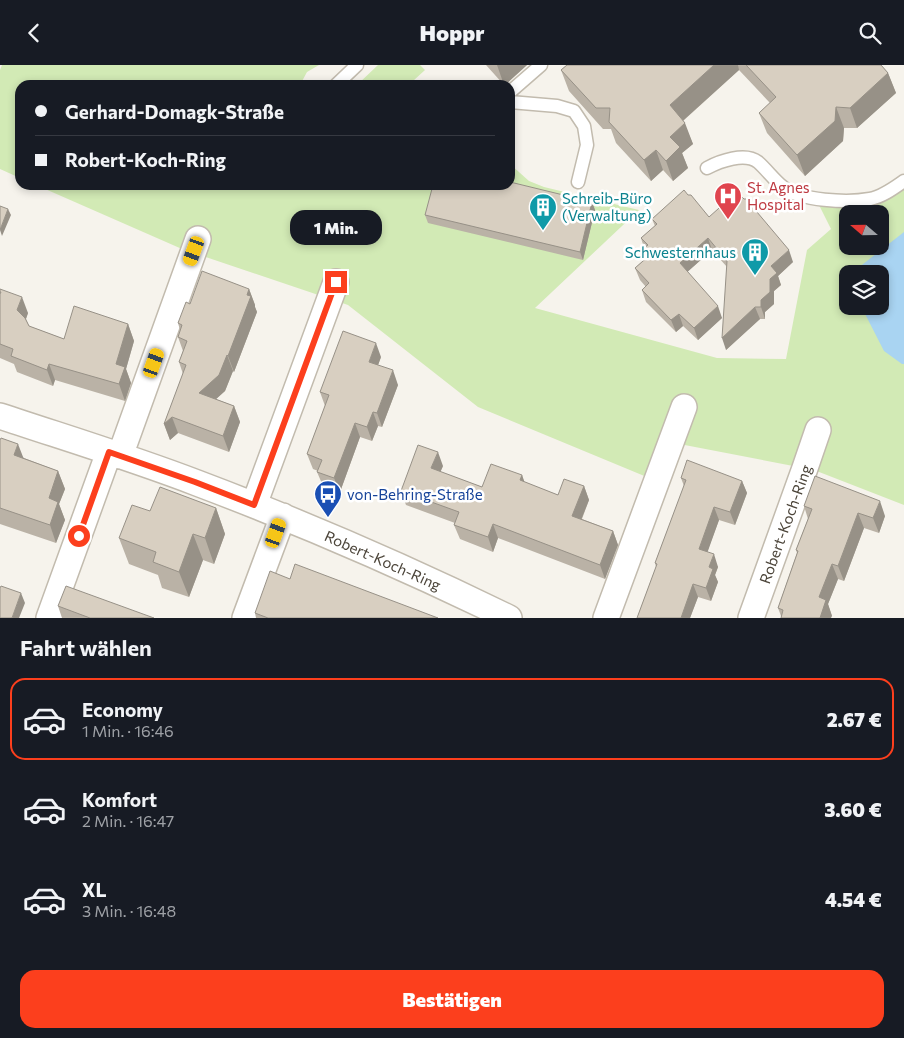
<!DOCTYPE html>
<html lang="de">
<head>
<meta charset="utf-8">
<style>
  :root { --surface:#171b24; --page:#20242c; --text:#f1f3f6; --muted:#9ea1a6; --line:#363941; --accent:#fc3f1d }
  body { margin:0; font-family:Commissioner,sans-serif; background:var(--page); color:var(--text); height:100vh; display:flex; flex-direction:column; font-size:19px; white-space:nowrap }
  * { box-sizing:border-box; margin:0 }
  p { font-size:16px; color:var(--muted) }
  .icon { flex:none; width:28px; height:28px; fill:none; stroke:currentColor; stroke-width:2; stroke-linecap:round; stroke-linejoin:round }
  .map { position:relative; height:553px; overflow:hidden }
  .panel { display:flex; flex-direction:column; background:var(--surface); flex:1 }
  .panel>* { flex:none }
  .guide { position:absolute; left:15px; top:15px; width:500px; height:110px; border-radius:15px; box-shadow:0 2px 8px #0003; display:grid; align-content:center; height:110px; padding:0 20px; background:var(--surface) }
  .needle { width:32px; rotate:290deg }
  .controls { position:absolute; left:839px; top:140px; display:grid; gap:10px }
  .controls a { display:grid; place-items:center; width:50px; height:50px; border-radius:10px; background:var(--surface); box-shadow:0 2px 8px #0003; font-size:25px }
  .end { position:absolute; width:22px; height:22px; margin:-11px; border:6px solid #fc3f1d; background:#fff; box-shadow:0 0 0 2px #fff }
  .from { border-radius:50% }
  .bubble { position:absolute; height:35px; border-radius:15px; background:var(--surface); box-shadow:0 2px 8px #0003; font-size:16px; font-weight:800; line-height:35px; text-align:center }
  .car { position:absolute; width:15px; height:30px; margin:-15px -8px; border-radius:6px; box-shadow:0 0 4px 1px #0007; background:linear-gradient(#f5c518 24%,#345 0 40%,#f5c518 0 76%,#345 0 86%,#f5c518 0) }
  .guide b { display:flex; align-items:center; gap:18px; height:48px; font-size:19px }
  .guide b+b { border-top:1px solid var(--line) }
  .guide i { width:12px; height:12px; background:var(--text) }
  ul { padding:0; list-style:none }
  li { display:flex; align-items:center; gap:15px; height:82px; margin:0 10px 8px; padding:0 10px; border:2px solid transparent; border-radius:15px }
  li div { flex:1 }
  li b { display:block; font-size:19px }
  li em { font-style:normal; font-weight:800 }
  li.selected { border-color:var(--accent) }
  li>.icon { width:45px; height:45px; stroke-width:1.5 }
  h2 { padding:0 20px; font-size:22px; line-height:60px }
  .cta { display:flex; gap:10px; margin-top:auto; padding:10px 20px }
  .cta a { flex:1; height:58px; border-radius:15px; background:var(--accent); color:#fff; font-size:20px; font-weight:800; line-height:58px; text-align:center }
  header { display:flex; justify-content:space-between; align-items:center; height:65px; padding:0 20px; background:var(--surface); font-size:22px; font-weight:800 }
  .map>svg:first-child { display:block }
  .green { fill:#d2eab5; fill-rule:evenodd }
  .water { fill:#a9d4f2 }
  .lines { fill:none; stroke-linecap:round; stroke-linejoin:round }
  .service-casing { stroke:#c2bbae; stroke-width:15 }
  .minor-casing { stroke:#c2bbae; stroke-width:28 }
  .service { stroke:#fff; stroke-width:12 }
  .minor { stroke:#fff; stroke-width:25 }
  .wall { fill:#bab2a6 }
  .shaded-wall { fill:#979187 }
  .building { fill:#d8cfc1; stroke:#979187 }
  .route { stroke:#fc3f1d; stroke-width:6 }
  .labels { text-anchor:middle; dominant-baseline:central; stroke-width:5; stroke-linejoin:round; paint-order:stroke }
  .health-label { font-size:15px; fill:#be3a42; stroke:#fff; text-anchor:start }
  .culture-label { font-size:15px; fill:#0d838f; stroke:#fff; text-anchor:start }
  .transit-label { font-size:15px; fill:#164399; stroke:#fff; text-anchor:start }
  .street-label { font-size:15px; fill:#4b4439; stroke:#fff }
</style>
</head>
<body>
<header><svg class="icon" aria-label="back" viewBox="0 0 24 24"><path d="M15 5l-7 7 7 7"/></svg>Hoppr<svg class="icon" aria-label="search" viewBox="0 0 24 24"><circle cx="10" cy="10" r="6"/><path d="M15 15l6 6"/></svg></header>
<div class="map">
<svg width="904" height="553" viewBox="0 0 904 553">
  <rect width="100%" height="100%" fill="#f6f3ec"/>
  <path class="green" d="M2,0H319L307,7L300,20H20V113L0,104V5Z
    M378,0H420L425,5L413,16L416,20H357Z
    M510,99L529,116L544,122L639,145L535,243L717,293L786,294L807,185L831,164L817,136L872,137L904,121V440L814,405L669,377L654,415L478,342L348,240L182,184L36,120H510ZM848,149H880V181H848ZM848,209H880V241H848Z"/>
  <path class="water" d="M904,167V299H902L884,286L861,241H880V209H857L858,203Z"/>
  <g class="lines">
    <g class="service-casing">
      <path id="service" d="M336,20L357,0
        M510,27L541,0
        M510,37L557,41L574,46L584,61L587,80L578,117
        M707,103C720,96 745,87 758,97C767,105 774,115 783,122C800,136 848,138 870,134C882,132 894,123 904,116"/>
    </g>
    <g class="minor-casing">
      <path id="minor" d="M0,351C66,373 132,393 197,418C303,458 407,503 509,553
        M120,391L198,174
        M254,440L336,217
        M49,553L109,387
        M245,553L283,451
        M606,553L684,342
        M751,553L805,403L818,365"/>
    </g>
    <use href="#service" class="service"/>
    <use href="#minor" class="minor"/>
  </g>
  <path class="wall" d="M486,0H527L505,20H504Z
    M567,0H881L888,8L896,28L857,63H844L843,76L805,111L767,68L759,48L770,38L739,5L683,56L693,79L682,88L688,103L673,116L663,105L651,116L616,78L611,64H603L569,26L561,5Z
    M688,130L709,152L793,197L778,211L781,220L774,226V239L765,247V254H760L726,285L727,202L712,185L687,207L722,253L698,275L683,261L676,267L646,237L642,225L646,222L640,215L635,203L647,192L641,173L655,161L652,154Z
    M592,137L595,145L583,195L428,158L425,150Z
    M0,224L28,248L26,254L29,261L64,274L128,259L134,276L126,304L131,318L125,336L55,315L53,321L17,307L14,299L0,293Z
    M249,224L255,240V242L257,247L234,307L233,306L225,326L216,334L234,341L240,357L229,387L178,368L170,375L164,359L183,309L179,297L183,286L178,272L180,265L178,258L190,239Z
    M381,292L378,300L398,320L382,362L378,361L372,376L360,372L340,427L323,421L317,407L318,406L313,404L307,389L325,341L320,327Z
    M0,375L24,393L58,406L65,424L59,439L65,455L56,478L0,459Z
    M443,401L440,407L482,422L522,410L524,417L558,430L584,421L589,435L582,454L613,466L618,480L605,514L498,473L493,487L460,474L454,460L455,458L406,440L401,426Z
    M681,413L742,416L747,428L735,460L719,455L707,487L718,502L715,510L718,517L711,536L698,532L690,553H637L656,502L655,498L684,421Z
    M804,441L885,451L879,468L864,463L844,516L838,514L828,539L832,551H781L778,543L797,488L796,485L808,454Z
    M216,443L225,469L214,499L203,495L189,532L162,523L158,510L129,499L119,473L150,446Z
    M290,514L438,553H256L255,548Z
    M58,541L154,553H62Z"/>
  <path class="shaded-wall" d="M497,0H527L505,20H504Z
    M714,0H738L739,5L677,61L670,40Z
    M888,8L896,28L857,63L850,43Z
    M836,42L844,63L843,76L805,111L797,90Z
    M685,58L693,79L682,88L688,103L673,116L666,96L670,72Z
    M656,85L663,105L651,116L644,95Z
    M592,137L595,145L583,195L580,187Z
    M8,144L11,150L2,171L0,165Z
    M708,173L712,185L684,210L680,198Z
    M789,185L793,197L778,211L781,220L774,226V239L765,247V254L761,242V235L770,214L771,201Z
    M249,224L255,240V242L257,247L234,307L228,291Z
    M22,232L28,248L23,262L17,245Z
    M718,241L722,253L698,275L694,263Z
    M755,242L760,254L726,285L722,273Z
    M679,249L683,261L676,267L671,255Z
    M128,259L134,276L126,304L131,318L125,336L119,319L116,299Z
    M376,278L381,292L374,311L369,297Z
    M227,290L233,306L225,326L205,344L199,328Z
    M49,299L55,315L53,321L47,305Z
    M393,305L398,320L382,362L377,348Z
    M234,341L240,357L229,387L223,371Z
    M373,347L378,361L372,376L367,362Z
    M172,352L178,368L170,375L164,359Z
    M355,358L360,372L340,427L334,413Z
    M18,379L25,397L14,390Z
    M438,387L443,401L436,417L431,403Z
    M58,406L65,424L59,439L65,455L56,478L50,460L49,433Z
    M522,410L527,424L520,415Z
    M742,416L747,428L735,460L730,447Z
    M584,421L589,435L577,465L572,451Z
    M880,436L885,451L879,468L873,453Z
    M714,442L719,455L704,497L699,484Z
    M216,443L225,469L214,499L205,473Z
    M858,448L864,463L844,516L838,501Z
    M493,459L498,473L493,487L488,472Z
    M613,466L618,480L605,514L600,500Z
    M193,469L203,495L189,532L179,507Z
    M714,489L718,502L715,510L718,517L711,536L706,523L709,502Z
    M832,499L838,514L828,539L832,551L831,553H820L819,532Z
    M693,519L698,532L690,553H681Z
    M21,528L25,538L19,553H12Z"/>
  <path class="building" d="M567,0H714L670,40L685,58L670,72L680,82L666,96L656,85L644,95L609,57L610,43H596L561,5Z
    M746,0H881L888,8L850,43L836,42L835,56L797,90L759,48L776,32Z
    M510,117L592,137L580,187L425,150L433,120H510Z
    M684,125L688,130H691L709,152L737,127L744,134H746L789,185L771,201L777,208L770,214V227L761,235V242H755L722,273L727,196L708,173L680,198L718,241L694,263L679,249L671,255L642,225L649,218L635,203L650,190L644,183L648,180L641,173L657,159L652,154Z
    M0,141L8,144L0,165Z
    M202,206L249,224L247,230L251,231L228,291L227,290L219,310L199,328L234,341L223,371L172,352L164,359L186,300L179,297L187,276L178,272L182,260L178,258L186,237L190,239Z
    M0,224L22,232L17,245L25,253L29,261L64,274L74,241L128,259L116,299L125,302L119,319L49,299L47,305L11,291L13,284L0,279V229L1,227H0Z
    M343,266L376,278L369,297L393,305L377,348L373,347L367,362L355,358L334,413L317,407L322,395L307,389L329,330L320,327Z
    M1,373L18,379L14,390L58,406L49,433L58,437L50,460L0,443V375Z
    M418,380L438,387L431,403L482,422L491,399L522,410L520,415L558,430L564,414L584,421L572,451L613,466L600,500L493,459L488,472L454,460L459,447L401,426Z
    M687,395L742,416L730,447L714,442L699,484L714,489L709,502L713,504L706,523L693,519L681,553H637L657,499L655,498L686,415L681,413Z
    M815,411L880,436L873,453L858,448L838,501L832,499L819,532L826,535L820,553H781L783,545L778,543L798,486L796,485L812,444L804,441Z
    M160,422L216,443L205,473L193,469L179,507L153,497L156,487L119,473L132,440L150,446Z
    M295,499L438,553H268L255,548L270,506L290,514Z
    M1,521L21,528L12,553H0V523Z
    M66,521L154,553H90L58,541Z"/>
  <g class="lines">
    <path class="route" d="M79,471L109,387L195,417L254,440L336,217"/>
  </g>
  <defs>
    <g id="hospital-pin" transform="scale(1.4375)"><path d="M0 17L-7.5 6A9.5 9.5 0 1 1 7.5 6Z" fill="#e0444e" stroke="#fff"/><path d="M-5-5h3v3.5h4V-5h3V5h-3V1.5h-4V5h-3Z" fill="#fff"/></g>
    <g id="building-pin" transform="scale(1.4375)"><path d="M0 17L-7.5 6A9.5 9.5 0 1 1 7.5 6Z" fill="#0f9aa8" stroke="#fff"/><path d="M-4-6H4V6H1V3H-1V6H-4ZM-2.5-4.3h1.7v1.8h-1.7ZM.8-4.3h1.7v1.8H.8ZM-2.5-1h1.7V.8h-1.7ZM.8-1h1.7V.8H.8Z" fill="#fff"/></g>
    <g id="bus-pin" transform="scale(1.4375)"><path d="M0 17L-7.5 6A9.5 9.5 0 1 1 7.5 6Z" fill="#1a4fb4" stroke="#fff"/><path d="M-5-6H5V4H4V6H2V4H-2V6H-4V4H-5ZM-3.5-4V0h7V-4ZM-3.5 1.2v1.5H-2V1.2ZM2 1.2v1.5H3.5V1.2Z" fill="#fff"/></g>
  </defs>
  <g fill-rule="evenodd">
    <use href="#hospital-pin" x="728" y="131"/>
    <use href="#building-pin" x="543" y="142"/>
    <use href="#building-pin" x="755" y="187"/>
    <use href="#bus-pin" x="328" y="429"/>
  </g>
  <g class="labels">
    <g class="health-label">
      <text x="747" y="122">St. Agnes<tspan x="747" dy="17">Hospital</tspan></text>
    </g>
    <g class="culture-label">
      <text x="562" y="133">Schreib-Büro<tspan x="562" dy="17">(Verwaltung)</tspan></text>
      <text x="736" y="187" text-anchor="end">Schwesternhaus</text>
    </g>
    <g class="transit-label">
      <text x="347" y="429">von-Behring-Straße</text>
    </g>
    <g class="street-label">
      <text transform="translate(785 459) rotate(-70)">Robert-Koch-Ring</text>
      <text transform="translate(383 495) rotate(24)">Robert-Koch-Ring</text>
    </g>
  </g>
</svg>
<div class="controls">
<a><svg class="needle" viewBox="-14 -14 28 28"><path d="M0-13l5 13h-10z" fill="#e53935"/><path d="M0 13l5-13h-10z" fill="#9ea1a6"/></svg></a>
<a><svg class="icon" aria-label="layers" viewBox="0 0 24 24"><path d="M12 4l9 5-9 5-9-5zM3 14l9 5 9-5"/></svg></a>
</div>
<i class="end from" style="left:79px;top:471px"></i>
<i class="end" style="left:336px;top:217px"></i>
<div class="bubble" style="left:290px;top:145px;width:92px">1 Min.</div>
<i class="car" style="left:194px;top:186px;rotate:200deg"></i>
<i class="car" style="left:154px;top:298px;rotate:20deg"></i>
<i class="car" style="left:276px;top:468px;rotate:20deg"></i>
<div class="guide">
<b><i class="from"></i>Gerhard-Domagk-Straße</b>
<b><i></i>Robert-Koch-Ring</b>
</div>
</div>
<section class="panel">
<h2>Fahrt wählen</h2>
<ul>
<li class="selected"><svg class="icon" aria-label="car" viewBox="0 0 24 24"><path d="M5 17H2v-5l4-1 3-4h7l3 4 3 1v5h-3M9 17h6M6 11h13"/><circle cx="7" cy="17" r="2"/><circle cx="17" cy="17" r="2"/></svg><div><b>Economy</b><p>1 Min. · 16:46</p></div><em>2.67 €</em></li>
<li><svg class="icon" aria-label="car" viewBox="0 0 24 24"><path d="M5 17H2v-5l4-1 3-4h7l3 4 3 1v5h-3M9 17h6M6 11h13"/><circle cx="7" cy="17" r="2"/><circle cx="17" cy="17" r="2"/></svg><div><b>Komfort</b><p>2 Min. · 16:47</p></div><em>3.60 €</em></li>
<li><svg class="icon" aria-label="car" viewBox="0 0 24 24"><path d="M5 17H2v-5l4-1 3-4h7l3 4 3 1v5h-3M9 17h6M6 11h13"/><circle cx="7" cy="17" r="2"/><circle cx="17" cy="17" r="2"/></svg><div><b>XL</b><p>3 Min. · 16:48</p></div><em>4.54 €</em></li>
</ul>
<div class="cta"><a>Bestätigen</a></div>
</section>
</body>
</html>
